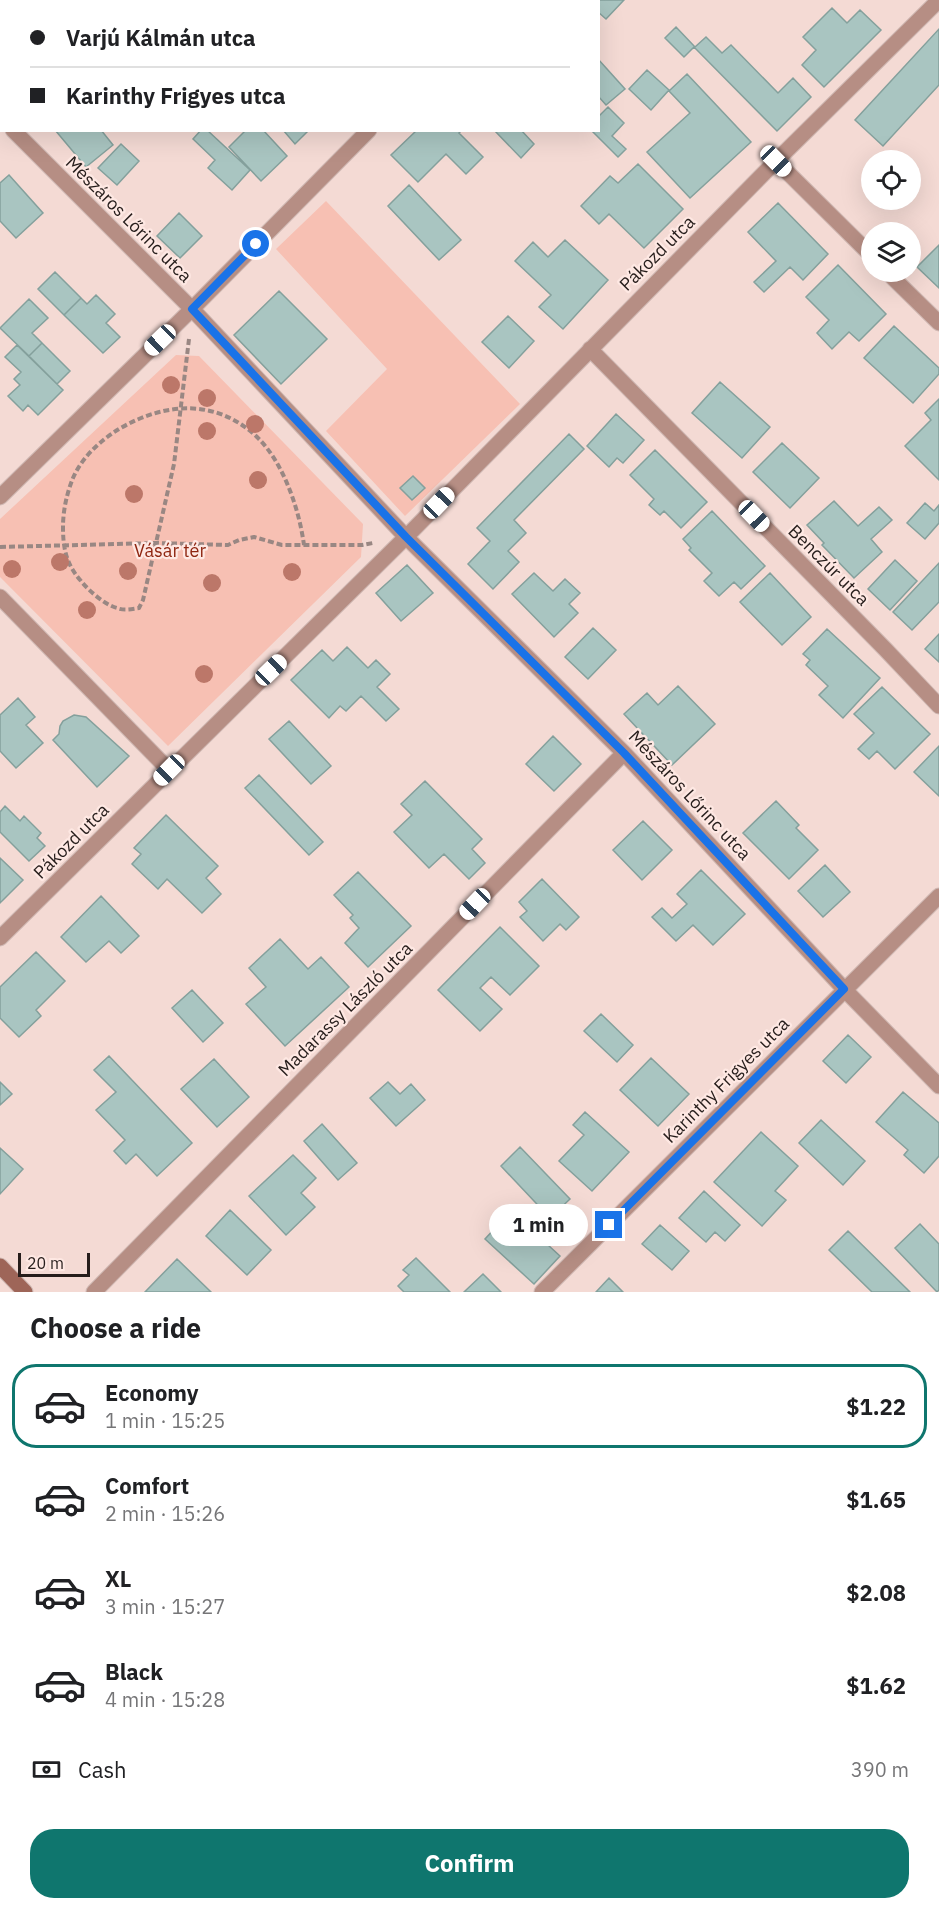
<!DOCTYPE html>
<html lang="en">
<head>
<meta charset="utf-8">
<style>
  :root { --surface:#fff; --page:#f6f6f6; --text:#202124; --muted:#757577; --line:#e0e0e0; --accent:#0f766e }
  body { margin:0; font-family:"IBM Plex Sans",sans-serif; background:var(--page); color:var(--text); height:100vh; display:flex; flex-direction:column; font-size:22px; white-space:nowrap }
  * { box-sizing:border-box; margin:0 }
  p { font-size:20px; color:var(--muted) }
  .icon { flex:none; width:33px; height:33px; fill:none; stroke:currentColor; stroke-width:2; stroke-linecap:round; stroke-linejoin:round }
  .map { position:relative; height:1292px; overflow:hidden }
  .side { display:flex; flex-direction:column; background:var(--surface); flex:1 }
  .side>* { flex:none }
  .guide { position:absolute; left:0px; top:0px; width:600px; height:132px; box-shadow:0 6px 24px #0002; display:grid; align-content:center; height:132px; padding:0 30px; background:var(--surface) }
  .fabs { position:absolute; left:861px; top:150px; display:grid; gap:12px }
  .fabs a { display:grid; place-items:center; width:60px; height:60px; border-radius:50%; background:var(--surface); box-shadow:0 6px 24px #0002; font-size:30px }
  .scale { position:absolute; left:18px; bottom:15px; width:72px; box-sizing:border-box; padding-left:6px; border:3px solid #261d1b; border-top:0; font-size:16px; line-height:21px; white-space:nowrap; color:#261d1b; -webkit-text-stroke:4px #fee8e3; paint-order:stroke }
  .end { position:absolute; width:27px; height:27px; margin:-14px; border:8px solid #1a73e8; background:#fff; box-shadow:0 0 0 3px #fff }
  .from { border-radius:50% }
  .bubble { position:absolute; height:42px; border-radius:21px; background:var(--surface); box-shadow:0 6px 24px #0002; font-size:20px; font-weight:700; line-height:42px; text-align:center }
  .car { position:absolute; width:18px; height:36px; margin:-18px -9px; border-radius:8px; box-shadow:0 0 4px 2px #0007; background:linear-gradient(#fff 24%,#345 0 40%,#fff 0 76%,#345 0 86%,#fff 0) }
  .guide b { display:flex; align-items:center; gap:21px; height:57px; font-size:22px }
  .guide b+b { border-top:2px solid var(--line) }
  .guide i { width:15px; height:15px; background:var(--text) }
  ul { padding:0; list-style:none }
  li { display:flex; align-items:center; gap:18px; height:84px; margin:0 12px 9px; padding:0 18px; border:3px solid transparent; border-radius:24px }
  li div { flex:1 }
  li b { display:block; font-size:22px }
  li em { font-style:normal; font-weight:700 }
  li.selected { border-color:var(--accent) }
  li>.icon { width:54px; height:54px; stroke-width:1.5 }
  h2 { padding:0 30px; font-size:27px; line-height:72px }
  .pay { display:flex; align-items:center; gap:15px; height:66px; padding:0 30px; font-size:22px }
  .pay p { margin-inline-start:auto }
  .cta { display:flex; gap:12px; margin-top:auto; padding:12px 30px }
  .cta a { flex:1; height:69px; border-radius:24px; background:var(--accent); color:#fff; font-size:24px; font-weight:700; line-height:69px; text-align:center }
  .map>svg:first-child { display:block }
  .green { fill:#f7c0b3 }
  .building { fill:#a9c5c1; stroke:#84a09c; stroke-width:1.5 }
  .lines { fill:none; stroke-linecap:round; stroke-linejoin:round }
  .street-casing { stroke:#cfb8b3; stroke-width:17 }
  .secondary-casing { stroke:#cfb8b3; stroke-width:17 }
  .path { stroke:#998783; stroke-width:4; stroke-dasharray:6 3; stroke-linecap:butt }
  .street { stroke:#b68e84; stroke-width:15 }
  .secondary { stroke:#9e6558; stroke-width:15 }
  .tree { fill:#bc7769 }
  .route { stroke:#1a73e8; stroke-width:8 }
  .labels { text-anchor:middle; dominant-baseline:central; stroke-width:4.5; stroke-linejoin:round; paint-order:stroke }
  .street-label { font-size:18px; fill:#261d1b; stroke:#fee8e3 }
  .park-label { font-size:18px; fill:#8f2611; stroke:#fee8e3 }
</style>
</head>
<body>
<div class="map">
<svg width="939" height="1292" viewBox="0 0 939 1292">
  <rect width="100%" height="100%" fill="#f4dad4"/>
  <path class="green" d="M326,201L520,404L405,516L326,431L387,369L276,249Z
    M176,355L199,356L363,524L361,557L168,746L0,577V519Z"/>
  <path class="building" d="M83,0H127L125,2H85Z
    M392,0H423L424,2H391Z
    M587,0H624L606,19L598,12V2Z
    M832,8L847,23L860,10L881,30L824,87L802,65L816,50L803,37Z
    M676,27L695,47L706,37L722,53L731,45L778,93L793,78L811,97L777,131L694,47L684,57L665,38Z
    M939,29V85L883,146L855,120Z
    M598,59L625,89L606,105L598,96Z
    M647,70L669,90L651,110L629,89Z
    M687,74L751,142L690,198L647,152L690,113L669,91Z
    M608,107L624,123L612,136L626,149L618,157L591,130H598V117Z
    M55,130H101L113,145L86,167Z
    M201,130H207L250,170L232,190L208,168L215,160L193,139Z
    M246,130H263L287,156L261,181L229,147Z
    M283,130H309L295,144Z
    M417,130H462L459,133L483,157L466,174L446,154L418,182L391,155Z
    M494,130H521L534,144L521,158Z
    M121,144L139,161L117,185L98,168Z
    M638,164L683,209L644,248L609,214L599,224L581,206L610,176L618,183Z
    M9,175L43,213L16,238L0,221V183Z
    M409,185L461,240L439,260L388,206Z
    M778,203L828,254L803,280L790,267L764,292L754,282L776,261L748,232Z
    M179,213L202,236L180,258L157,236Z
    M565,240L608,280L563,329L539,307L551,295L515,261L533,242L548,257Z
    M939,245V288L917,267Z
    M838,265L886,314L859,341L849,332L832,349L817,333L829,320L806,297Z
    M55,272L81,298L64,315L38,289Z
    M279,291L327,339L281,384L234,335Z
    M96,295L115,314L106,323L120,337L103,353L64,315L81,298L87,304Z
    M29,299L48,318L32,333L42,343L29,356L0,328Z
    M508,316L534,341L509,368L482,342Z
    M894,326L939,368V374L913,403L864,358Z
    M42,343L70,371L57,384L29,356Z
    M17,345L63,390L38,415L28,405L23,411L8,396L20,385L14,379L21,372L5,357Z
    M720,382L770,427L742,458L692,413Z
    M939,399V480L905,446L931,420L925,413Z
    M616,414L644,440L623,463L617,458L609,467L587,446Z
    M569,434L584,449L514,520L526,533L508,551L519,562L493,589L468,564L490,541L477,528Z
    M782,443L819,478L790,508L753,472Z
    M655,450L707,502L681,528L664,511L660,515L649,505L654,499L630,475Z
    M413,476L425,488L412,500L400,488Z
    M834,501L858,526L879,507L892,520L871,539L882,552L854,578L822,545L824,543L807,525Z
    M925,503L934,511L939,505V523L925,539L907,523Z
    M712,511L765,566L741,589L734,582L719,596L704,581L712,573L689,550L691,548L683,539Z
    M895,560L917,581L890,610L868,589Z
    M939,563V602L912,630L893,612Z
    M407,565L433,593L401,621L376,593Z
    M534,573L553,591L565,579L580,593L569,604L578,613L554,637L512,594Z
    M770,573L811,617L782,645L740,602Z
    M593,628L616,650L588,679L565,657Z
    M827,629L880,678L843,718L819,695L828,686L806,665L810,660L803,654Z
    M939,634V662L925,649Z
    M347,647L368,668L376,660L390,674L377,687L399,709L386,721L361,696L346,711L340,706L329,718L291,680L322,650L333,661Z
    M678,686L715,724L672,765L624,714L647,693L658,705Z
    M882,687L930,734L895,769L877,751L869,759L858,749L874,733L854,714Z
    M18,698L35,717L26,725L43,743L16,768L0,751V715Z
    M74,715L86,717L129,756L97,787L53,740L59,734L60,726L63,721Z
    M289,721L331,766L311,784L269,739Z
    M553,736L581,764L554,791L526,764Z
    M939,746V796L914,772Z
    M259,775L323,842L309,855L245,788Z
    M425,781L482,839L472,849L485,863L469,879L444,854L429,868L394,832L412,815L401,804Z
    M776,801L799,825L796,828L818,850L789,879L743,833Z
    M5,806L20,821L24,816L41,833L37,838L45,846L29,861L0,832V812Z
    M166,815L218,866L206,878L221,894L202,913L167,879L158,889L132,864L141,854L134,848Z
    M643,821L672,850L642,880L613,850Z
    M0,858L23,880L0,903Z
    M825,865L850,892L823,917L798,891Z
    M701,870L745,914L713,945L693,925L676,941L652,917L662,908L672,918L687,904L677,894Z
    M358,872L411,926L368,967L345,943L359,928L350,918L353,915L334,895Z
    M542,879L579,917L566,930L560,924L543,941L520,917L527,911L519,902Z
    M101,896L139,936L121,953L109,941L86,962L61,937Z
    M500,927L539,966L510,995L491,977L480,988L502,1009L480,1031L438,990Z
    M280,939L308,969L321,957L349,987L285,1046L246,1004L266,987L249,968Z
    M36,952L65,981L36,1010L41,1016L19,1037L0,1018V987Z
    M192,990L223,1023L203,1042L172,1008Z
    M601,1014L633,1045L617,1062L584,1031Z
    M848,1035L871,1057L846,1083L823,1061Z
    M109,1056L192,1143L157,1176L136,1154L126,1164L114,1151L125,1140L96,1110L116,1092L94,1070Z
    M651,1058L689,1094L658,1126L620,1090Z
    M214,1059L249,1097L217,1127L181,1089Z
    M0,1082L12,1094L0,1105Z
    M388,1082L400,1094L411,1084L425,1100L396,1126L370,1098Z
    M903,1092L939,1123V1156L924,1173L904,1155L908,1150L876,1122Z
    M585,1112L629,1152L592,1191L559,1161L584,1135L573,1125Z
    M821,1120L865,1161L843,1185L799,1143Z
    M322,1124L357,1163L338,1180L304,1141Z
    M761,1132L798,1166L775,1191L786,1200L762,1226L714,1182Z
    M520,1147L570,1199L550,1218L501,1166Z
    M0,1148L23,1169L0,1194Z
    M293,1155L316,1178L301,1193L315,1207L286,1235L249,1196Z
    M704,1191L740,1225L725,1241L715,1232L706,1242L679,1218Z
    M230,1210L271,1250L247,1275L206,1236Z
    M511,1211L560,1256L534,1284L485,1239Z
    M920,1224L939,1244V1290L937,1292L895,1248Z
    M660,1225L689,1251L672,1270L642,1244Z
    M848,1231L910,1292H872L829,1250Z
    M416,1258L450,1292H404L398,1286L409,1275L403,1270Z
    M177,1259L211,1292H145Z
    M483,1274L501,1292H464Z
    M609,1278L623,1292H596Z"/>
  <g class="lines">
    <g class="street-casing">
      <path id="street" d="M33,2L35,0
        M496,2L498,0
        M0,34L2,33
        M0,117L2,119
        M13,130L192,309L406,537L624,753L844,989L939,1086
        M776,161L872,256
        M887,272L939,323
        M590,349L886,650L939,706
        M0,497L192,309L369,130
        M0,597L169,770
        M0,938L406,537L776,161L939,0
        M94,1292L624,753
        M542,1292L939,896"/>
    </g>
    <g class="secondary-casing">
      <path id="secondary" d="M0,1266L25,1292"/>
    </g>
    <path class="path" d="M189,339L174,464L143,600L139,608C132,609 124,611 117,608C105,605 88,590 81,581C66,564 63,548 63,527C63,510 67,493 73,478C82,457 101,440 119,429C165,402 217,398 258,438C284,464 299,509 304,545
      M0,547L156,543L228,545L239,540L254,537L282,545H362L373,543"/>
    <use href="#street" class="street"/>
    <use href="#secondary" class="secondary"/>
  </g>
  <g class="tree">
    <circle cx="171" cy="385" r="9"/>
    <circle cx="207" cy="398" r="9"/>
    <circle cx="255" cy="424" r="9"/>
    <circle cx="207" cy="431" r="9"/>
    <circle cx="258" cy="480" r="9"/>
    <circle cx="134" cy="494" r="9"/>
    <circle cx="60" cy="562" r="9"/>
    <circle cx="12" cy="569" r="9"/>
    <circle cx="128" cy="571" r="9"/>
    <circle cx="292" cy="572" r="9"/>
    <circle cx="212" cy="583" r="9"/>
    <circle cx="87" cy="610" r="9"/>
    <circle cx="204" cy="674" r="9"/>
  </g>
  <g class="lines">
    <path class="route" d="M256,244L192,309L406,537L624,753L844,989L609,1225"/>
  </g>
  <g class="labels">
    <g class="street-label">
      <text transform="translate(129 219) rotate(45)">Mészáros Lőrinc utca</text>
      <text transform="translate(657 253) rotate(-45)">Pákozd utca</text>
      <text transform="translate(829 565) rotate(45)">Benczúr utca</text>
      <text transform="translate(690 795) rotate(47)">Mészáros Lőrinc utca</text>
      <text transform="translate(71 841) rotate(-45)">Pákozd utca</text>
      <text transform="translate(345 1009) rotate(-45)">Madarassy László utca</text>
      <text transform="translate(726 1080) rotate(-45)">Karinthy Frigyes utca</text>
    </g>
    <g class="park-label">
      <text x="170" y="550">Vásár tér</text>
    </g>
  </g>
</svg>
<div class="fabs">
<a><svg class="icon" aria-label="locate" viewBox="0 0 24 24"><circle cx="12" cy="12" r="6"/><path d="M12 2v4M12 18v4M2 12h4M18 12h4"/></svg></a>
<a><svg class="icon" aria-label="layers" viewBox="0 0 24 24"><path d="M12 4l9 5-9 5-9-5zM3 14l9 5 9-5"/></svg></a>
</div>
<div class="scale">20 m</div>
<i class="end from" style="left:256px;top:244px"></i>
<i class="end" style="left:609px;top:1225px"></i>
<div class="bubble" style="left:489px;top:1204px;width:99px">1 min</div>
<i class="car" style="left:776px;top:161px;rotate:135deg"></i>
<i class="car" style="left:160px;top:340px;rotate:226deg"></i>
<i class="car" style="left:439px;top:503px;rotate:44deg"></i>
<i class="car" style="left:754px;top:516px;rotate:136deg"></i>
<i class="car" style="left:271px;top:670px;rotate:46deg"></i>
<i class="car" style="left:169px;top:770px;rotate:225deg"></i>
<i class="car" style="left:475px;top:904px;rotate:224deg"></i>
<div class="guide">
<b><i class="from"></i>Varjú Kálmán utca</b>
<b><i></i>Karinthy Frigyes utca</b>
</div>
</div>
<section class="side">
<h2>Choose a ride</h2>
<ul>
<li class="selected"><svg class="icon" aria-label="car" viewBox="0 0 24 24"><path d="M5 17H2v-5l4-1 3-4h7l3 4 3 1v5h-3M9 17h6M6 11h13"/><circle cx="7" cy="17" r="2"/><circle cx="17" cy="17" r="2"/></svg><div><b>Economy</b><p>1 min · 15:25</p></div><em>$1.22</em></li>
<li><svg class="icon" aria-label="car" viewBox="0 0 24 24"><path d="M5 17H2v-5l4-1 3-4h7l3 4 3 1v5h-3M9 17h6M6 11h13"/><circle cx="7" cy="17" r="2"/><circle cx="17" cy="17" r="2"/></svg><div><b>Comfort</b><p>2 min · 15:26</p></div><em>$1.65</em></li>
<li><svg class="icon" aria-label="car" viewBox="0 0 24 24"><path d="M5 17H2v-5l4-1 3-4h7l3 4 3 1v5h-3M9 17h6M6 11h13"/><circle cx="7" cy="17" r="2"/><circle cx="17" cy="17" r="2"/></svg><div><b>XL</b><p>3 min · 15:27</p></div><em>$2.08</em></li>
<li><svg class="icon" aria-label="car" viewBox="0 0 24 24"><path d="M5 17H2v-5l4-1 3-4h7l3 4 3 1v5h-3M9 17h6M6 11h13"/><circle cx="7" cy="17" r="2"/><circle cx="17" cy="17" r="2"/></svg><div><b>Black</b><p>4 min · 15:28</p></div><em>$1.62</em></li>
</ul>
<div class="pay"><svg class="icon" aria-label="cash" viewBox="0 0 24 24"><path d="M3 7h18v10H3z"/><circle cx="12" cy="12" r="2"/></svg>Cash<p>390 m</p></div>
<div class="cta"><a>Confirm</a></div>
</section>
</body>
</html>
